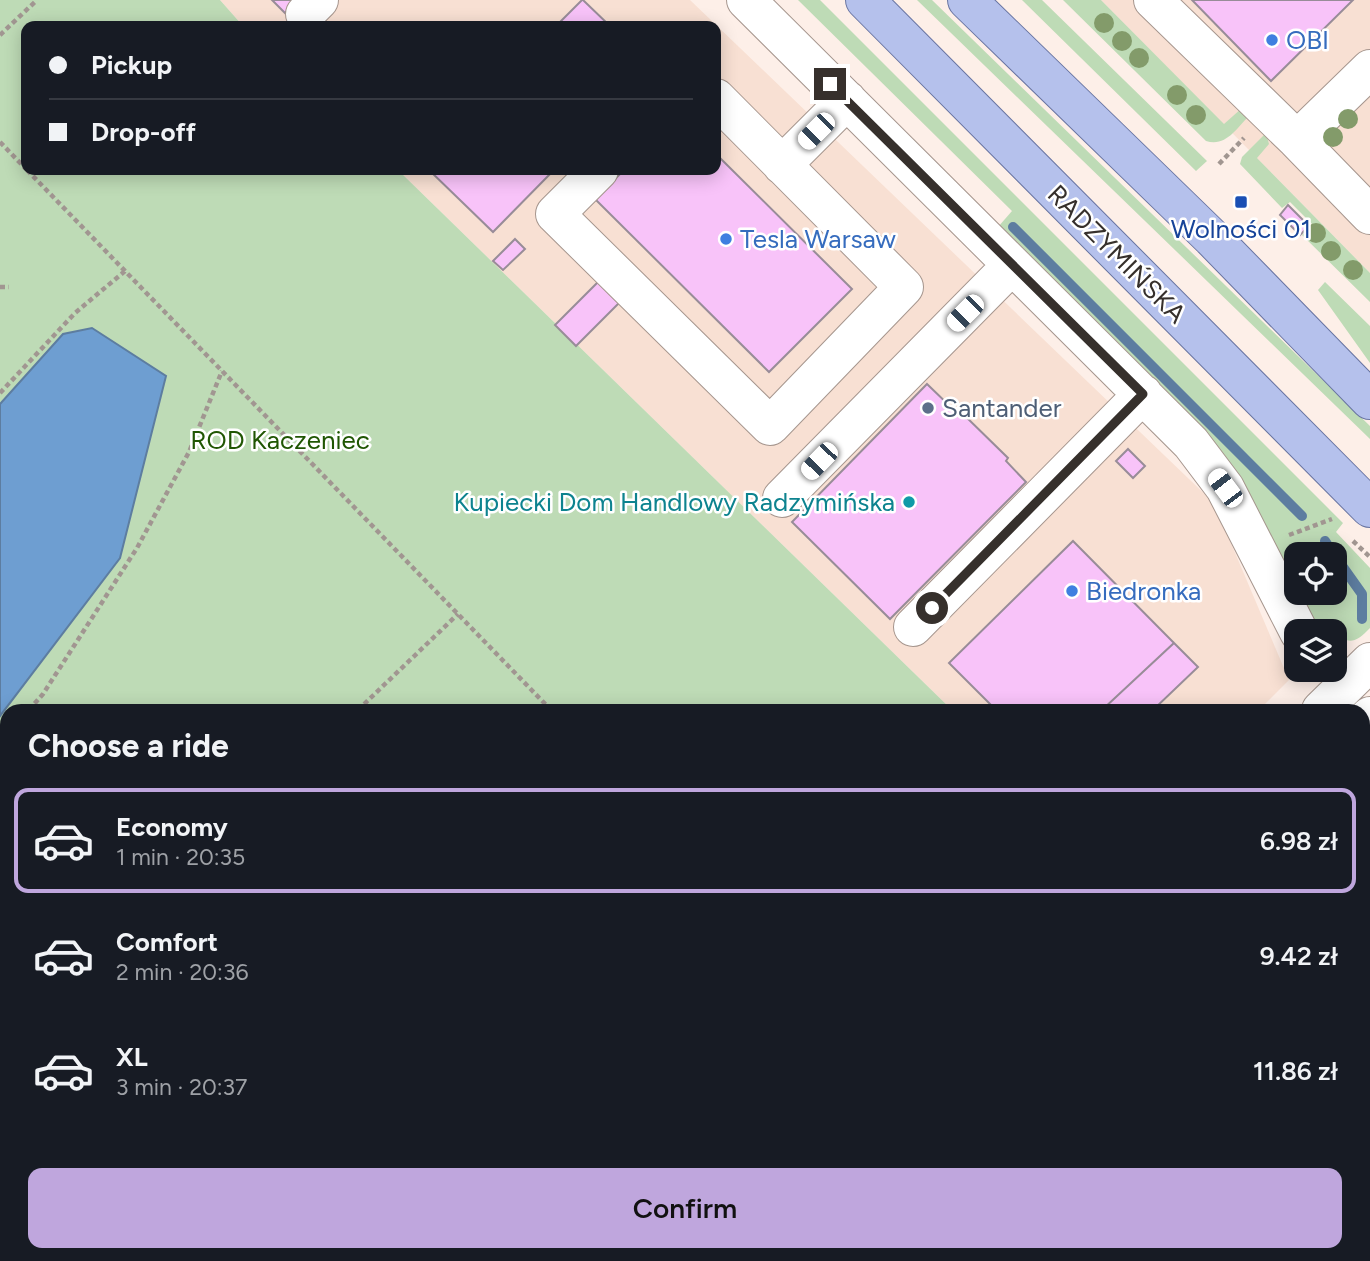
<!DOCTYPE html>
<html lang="en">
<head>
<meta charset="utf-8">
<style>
  :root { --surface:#171b24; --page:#20242c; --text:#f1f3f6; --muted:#9ea1a6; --line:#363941; --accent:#bfa6dd }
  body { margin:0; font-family:Figtree,sans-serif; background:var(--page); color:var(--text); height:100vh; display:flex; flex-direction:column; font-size:26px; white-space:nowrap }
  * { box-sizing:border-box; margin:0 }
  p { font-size:23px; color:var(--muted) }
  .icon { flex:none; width:38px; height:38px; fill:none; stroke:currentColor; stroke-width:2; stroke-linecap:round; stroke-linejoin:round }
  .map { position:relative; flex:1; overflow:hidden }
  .panel { position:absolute; left:0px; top:704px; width:1370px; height:558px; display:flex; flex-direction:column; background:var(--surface); border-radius:21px 21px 0 0; box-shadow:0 4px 18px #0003 }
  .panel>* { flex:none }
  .guide { position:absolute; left:21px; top:21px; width:700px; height:154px; border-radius:14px; box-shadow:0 4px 18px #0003; display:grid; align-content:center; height:154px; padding:0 28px; background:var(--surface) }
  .fabs { position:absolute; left:1284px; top:542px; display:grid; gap:14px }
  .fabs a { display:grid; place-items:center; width:63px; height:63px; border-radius:14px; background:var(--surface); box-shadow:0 4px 18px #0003; font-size:35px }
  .end { position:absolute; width:32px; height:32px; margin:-16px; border:9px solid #36302c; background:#fff; box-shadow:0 0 0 4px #fff }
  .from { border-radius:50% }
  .car { position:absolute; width:21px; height:42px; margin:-21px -10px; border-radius:9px; box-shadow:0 0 5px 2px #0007; background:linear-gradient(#fff 24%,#345 0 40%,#fff 0 76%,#345 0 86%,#fff 0) }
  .guide b { display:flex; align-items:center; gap:24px; height:66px; font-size:26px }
  .guide b+b { border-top:2px solid var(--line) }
  .guide i { width:18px; height:18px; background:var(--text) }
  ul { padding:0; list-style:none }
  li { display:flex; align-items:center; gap:21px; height:105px; margin:0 14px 10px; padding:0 14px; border:4px solid transparent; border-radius:14px }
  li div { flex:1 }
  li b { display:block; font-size:26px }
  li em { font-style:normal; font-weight:600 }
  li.selected { border-color:var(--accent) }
  li>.icon { width:63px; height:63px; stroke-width:1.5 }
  h2 { padding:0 28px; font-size:32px; line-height:84px }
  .button { display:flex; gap:14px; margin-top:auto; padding:14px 28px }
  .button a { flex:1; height:80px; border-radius:14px; background:var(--accent); color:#111; font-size:28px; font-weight:600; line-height:80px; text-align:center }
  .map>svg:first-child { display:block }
  .built { fill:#f8e0d3 }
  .green { fill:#bedbb6 }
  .water { fill:#6e9ed1; stroke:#5d7da0; stroke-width:2 }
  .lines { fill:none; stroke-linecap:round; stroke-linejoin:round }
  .stream { stroke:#5d7da0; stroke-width:10 }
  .building { fill:#f8c3f9; stroke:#988c98; stroke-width:2 }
  .minor-casing { stroke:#a6968e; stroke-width:40 }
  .major-casing { stroke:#6874a1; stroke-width:40 }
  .path { stroke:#a19691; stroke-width:4.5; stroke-dasharray:5 3.5; stroke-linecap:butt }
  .minor { stroke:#fff; stroke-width:38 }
  .major { stroke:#b5c1ec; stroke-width:38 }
  .tree { fill:#839b6a }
  .route { stroke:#36302c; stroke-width:9 }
  .shop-dot { fill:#3f7fe0; stroke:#fff; stroke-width:2.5 }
  .transit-dot { fill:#1a4fb4; stroke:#fff; stroke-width:2.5 }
  .service-dot { fill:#5c6f8a; stroke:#fff; stroke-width:2.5 }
  .culture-dot { fill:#0f9aa8; stroke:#fff; stroke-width:2.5 }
  .labels { text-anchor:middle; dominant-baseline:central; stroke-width:5; stroke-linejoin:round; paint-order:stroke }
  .shop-label { font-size:26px; fill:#366cbe; stroke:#fff; text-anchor:start }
  .transit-label { font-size:26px; fill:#164399; stroke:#fff }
  .street-label { font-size:26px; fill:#36302c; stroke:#fff }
  .service-label { font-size:26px; fill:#4e5e75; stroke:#fff; text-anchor:start }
  .park-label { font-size:26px; fill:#205603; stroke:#fff }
  .culture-label { font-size:26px; fill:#0d838f; stroke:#fff; text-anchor:end }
</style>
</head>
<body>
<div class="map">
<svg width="1370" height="1261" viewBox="0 0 1370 1261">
  <rect width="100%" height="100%" fill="#fdefe8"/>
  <path class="built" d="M220,0H690L1214,503L1289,680L1259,710H952L398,170H716V26H243Z
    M1101,0H1370V273L1249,150Z
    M1363,1225L1370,1229V1261H1025L1026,1255H1363Z"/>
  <path class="green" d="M0,0H220L243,26H26V170H398L952,710H7V1255H720L713,1261H0Z
    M798,0H820L1343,523L1336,532L1370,568V628C1352,647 1346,643 1330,627L1320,632L1298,593H1335V555H1297V590L998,227L1012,211Z
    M917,0H932L1370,426V439Z
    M1022,0H1042L1207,161L1196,171Z
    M1063,0H1101L1224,124L1242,108L1249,116C1236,129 1226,147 1206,141Z
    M1266,133L1269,144L1257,158L1370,273V302L1302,235L1312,224L1290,202L1282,208L1240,164L1242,157Z
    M1325,282L1370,326V363L1318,290Z"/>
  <path class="water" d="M92,328L166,376L120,558L0,716V404L63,334Z"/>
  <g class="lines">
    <path class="stream" d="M1013,227L1302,516
      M1325,541L1334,555
      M1335,556L1362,594V619"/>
  </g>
  <path class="building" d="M272,0H298L285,13Z
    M582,0H583L610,26H556Z
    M1192,0H1353L1271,81Z
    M716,154L852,289L769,372L595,199L624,170H716Z
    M429,170H554L493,232Z
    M1288,205L1309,226L1300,235L1280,215Z
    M515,239L525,249L503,270L493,261Z
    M598,282L619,303L576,346L555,325Z
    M927,384L956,412L959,410L1008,458L1006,461L1026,482L890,619L792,522Z
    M1128,449L1145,466L1133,478L1116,461Z
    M1073,541L1174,643L1102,710H996L949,663Z
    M1174,643L1198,667L1153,710H1102Z
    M1363,943L1370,949V1016L1363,1024Z"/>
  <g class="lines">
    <g class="minor-casing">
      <path id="minor" d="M746,0L1191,443L1225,488L1299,632
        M1153,0L1297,140L1370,215
        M305,14L319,0
        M1297,140L1370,69
        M782,165L847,100
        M599,170L555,214L770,426L904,287L716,98
        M782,498L1012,265
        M913,627L1143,394
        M1321,710L1370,662
        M1363,723L1370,716
        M1363,823L1370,821
        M1363,942L1370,939
        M1363,1031L1365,1033L1368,1068L1363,1073
        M1363,1160L1370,1153
        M1363,1201L1370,1206
        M869,1255L878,1261
        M760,1261L767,1255
        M811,1261L816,1255
        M980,1261L984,1255"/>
    </g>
    <g class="major-casing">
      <path id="major" d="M865,0L1370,508
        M967,0L1212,238L1370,400"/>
    </g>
    <path class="path" d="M0,35L37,0
      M0,142L26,169
      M1219,164L1244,138
      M27,170L551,710
      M0,287H9
      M0,393L75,313L125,271
      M1289,535L1332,519
      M1353,541L1370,557
      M29,710L43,694L137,548L189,452L222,371
      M358,710L458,614
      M0,739L7,734
      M0,1058L7,1051
      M103,1261L107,1255"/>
    <use href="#minor" class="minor"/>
    <use href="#major" class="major"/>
  </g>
  <g class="tree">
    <circle cx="1104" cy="23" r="10"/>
    <circle cx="1122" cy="41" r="10"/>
    <circle cx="1139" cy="58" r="10"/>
    <circle cx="1177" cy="95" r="10"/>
    <circle cx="1196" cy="115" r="10"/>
    <circle cx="1348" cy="119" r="10"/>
    <circle cx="1333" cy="137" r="10"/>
    <circle cx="1316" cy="233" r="10"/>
    <circle cx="1331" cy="251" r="10"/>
    <circle cx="1353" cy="270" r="10"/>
  </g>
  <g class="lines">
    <path class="route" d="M830,84L1143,394L932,608"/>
  </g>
  <g class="shop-dot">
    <circle cx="1272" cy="40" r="7"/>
    <circle cx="726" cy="239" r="7"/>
    <circle cx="1072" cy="591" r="7"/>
  </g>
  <rect class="transit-dot" x="1234" y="195" width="14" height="14" rx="3.5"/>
  <circle class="service-dot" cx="928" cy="408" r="7"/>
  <circle class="culture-dot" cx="909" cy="502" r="7"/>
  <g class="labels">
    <g class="shop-label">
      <text x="1286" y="40">OBI</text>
      <text x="740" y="239">Tesla Warsaw</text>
      <text x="1086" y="591">Biedronka</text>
    </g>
    <g class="transit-label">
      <text x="1241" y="229">Wolności 01</text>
    </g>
    <g class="street-label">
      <text transform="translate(1117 254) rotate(45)">RADZYMIŃSKA</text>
    </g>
    <g class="service-label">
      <text x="942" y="408">Santander</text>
    </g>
    <g class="park-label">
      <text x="280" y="440">ROD Kaczeniec</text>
    </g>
    <g class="culture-label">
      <text x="895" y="502">Kupiecki Dom Handlowy Radzymińska</text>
    </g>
  </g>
</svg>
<div class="fabs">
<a><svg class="icon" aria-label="locate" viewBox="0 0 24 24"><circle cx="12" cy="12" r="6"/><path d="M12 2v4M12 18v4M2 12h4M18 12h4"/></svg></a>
<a><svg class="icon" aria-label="layers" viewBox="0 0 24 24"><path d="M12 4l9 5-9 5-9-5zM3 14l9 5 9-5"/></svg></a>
</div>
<i class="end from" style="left:932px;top:608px"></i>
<i class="end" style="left:830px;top:84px"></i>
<i class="car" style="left:816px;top:131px;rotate:225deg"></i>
<i class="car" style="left:965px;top:313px;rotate:225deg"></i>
<i class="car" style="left:819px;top:461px;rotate:224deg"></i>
<i class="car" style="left:1225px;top:488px;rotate:323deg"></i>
<div class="guide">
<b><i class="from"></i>Pickup</b>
<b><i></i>Drop-off</b>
</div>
<section class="panel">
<h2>Choose a ride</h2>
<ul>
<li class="selected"><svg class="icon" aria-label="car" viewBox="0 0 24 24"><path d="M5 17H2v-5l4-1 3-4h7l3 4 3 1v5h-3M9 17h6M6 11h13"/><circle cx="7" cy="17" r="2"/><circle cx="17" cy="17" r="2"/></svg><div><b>Economy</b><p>1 min · 20:35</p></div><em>6.98 zł</em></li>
<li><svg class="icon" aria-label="car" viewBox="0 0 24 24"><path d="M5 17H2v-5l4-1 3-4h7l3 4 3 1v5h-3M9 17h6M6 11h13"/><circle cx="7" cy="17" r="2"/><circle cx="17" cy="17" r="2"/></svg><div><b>Comfort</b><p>2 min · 20:36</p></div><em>9.42 zł</em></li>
<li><svg class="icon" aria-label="car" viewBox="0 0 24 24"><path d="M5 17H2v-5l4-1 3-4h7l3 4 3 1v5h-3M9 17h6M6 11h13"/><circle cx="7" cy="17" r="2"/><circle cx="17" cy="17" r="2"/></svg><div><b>XL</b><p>3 min · 20:37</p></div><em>11.86 zł</em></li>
</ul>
<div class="button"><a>Confirm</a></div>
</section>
</div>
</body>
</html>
